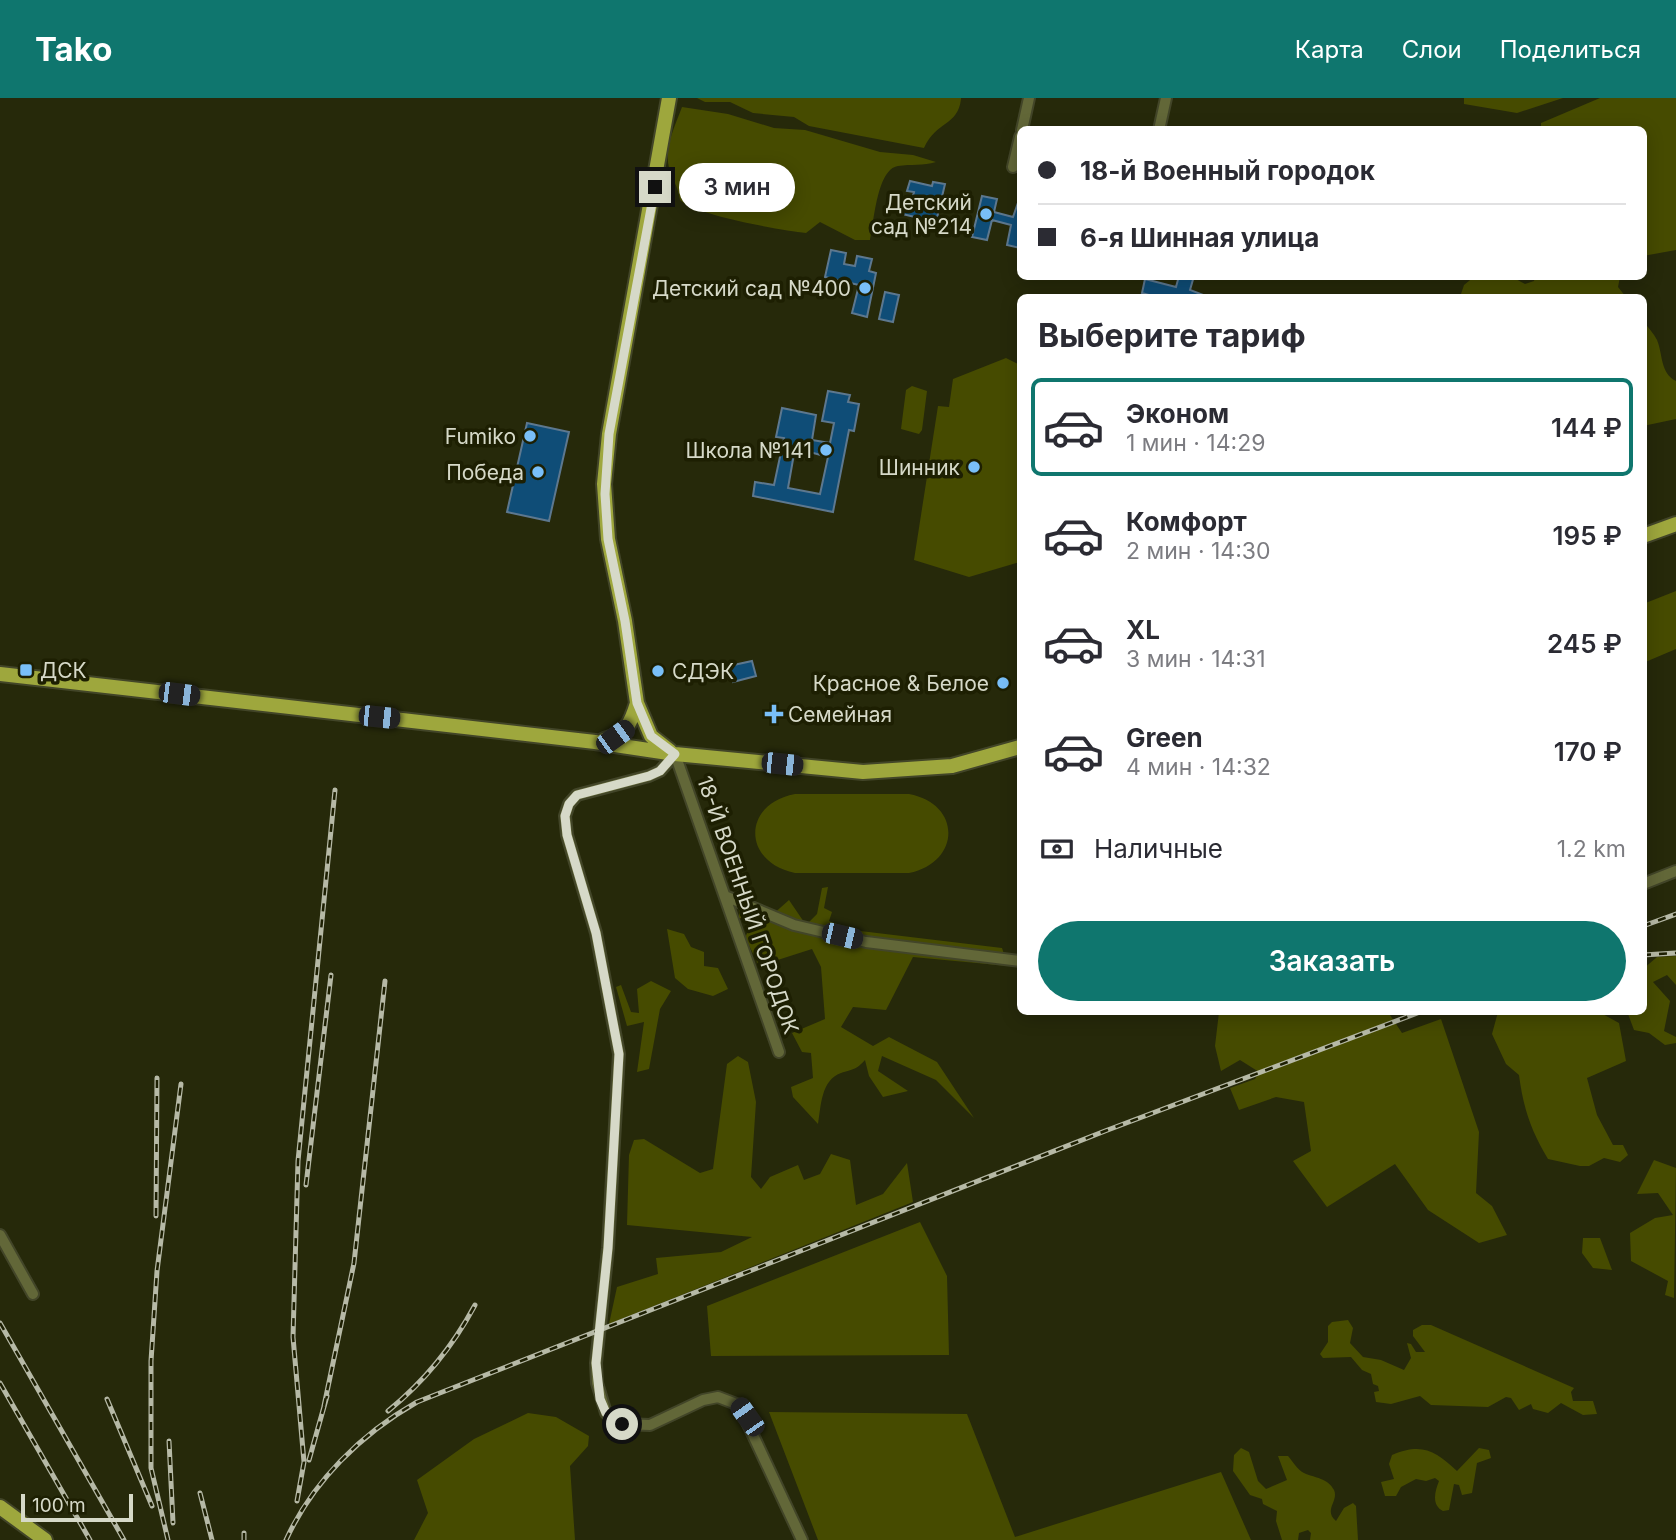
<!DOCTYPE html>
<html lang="ru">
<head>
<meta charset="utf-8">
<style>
  :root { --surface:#fff; --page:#f2f2f3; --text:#2b2b33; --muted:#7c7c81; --line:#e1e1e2; --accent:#0f766e }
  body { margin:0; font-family:Inter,sans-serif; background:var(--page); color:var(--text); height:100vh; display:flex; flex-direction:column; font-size:26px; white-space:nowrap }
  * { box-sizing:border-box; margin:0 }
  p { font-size:23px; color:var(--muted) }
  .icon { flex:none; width:38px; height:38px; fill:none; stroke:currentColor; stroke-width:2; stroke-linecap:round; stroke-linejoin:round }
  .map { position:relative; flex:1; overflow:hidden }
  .details { position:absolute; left:1017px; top:196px; width:630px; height:721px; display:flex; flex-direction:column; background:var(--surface); border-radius:10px; box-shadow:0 4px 18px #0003 }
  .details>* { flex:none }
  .guide { position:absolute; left:1017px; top:28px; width:630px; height:154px; border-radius:10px; box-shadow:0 4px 18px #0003; display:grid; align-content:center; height:154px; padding:0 21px; background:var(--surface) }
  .scale { position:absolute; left:21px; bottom:18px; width:112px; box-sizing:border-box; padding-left:7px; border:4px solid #d6d9c8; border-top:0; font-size:19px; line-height:24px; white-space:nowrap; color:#d6d9c8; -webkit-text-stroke:5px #1d1f02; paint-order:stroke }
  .end { position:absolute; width:32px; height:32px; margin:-16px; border:9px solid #d6d9c8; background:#111; box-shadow:0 0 0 4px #111 }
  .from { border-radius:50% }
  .bubble { position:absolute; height:49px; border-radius:24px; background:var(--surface); box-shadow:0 4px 18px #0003; font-size:23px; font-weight:600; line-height:49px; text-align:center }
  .car { position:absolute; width:21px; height:42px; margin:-21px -10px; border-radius:9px; box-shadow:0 0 5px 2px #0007; background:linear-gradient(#222 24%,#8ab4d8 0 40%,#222 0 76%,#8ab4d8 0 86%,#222 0) }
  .guide b { display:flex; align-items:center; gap:24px; height:66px; font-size:26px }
  .guide b+b { border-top:2px solid var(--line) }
  .guide i { width:18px; height:18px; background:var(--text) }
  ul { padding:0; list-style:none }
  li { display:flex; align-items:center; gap:21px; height:98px; margin:0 14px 10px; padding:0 7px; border:4px solid transparent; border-radius:10px }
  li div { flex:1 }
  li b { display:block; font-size:26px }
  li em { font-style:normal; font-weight:600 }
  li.selected { border-color:var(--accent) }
  li>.icon { width:63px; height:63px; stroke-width:1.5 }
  h2 { padding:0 21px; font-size:32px; line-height:84px }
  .pay { display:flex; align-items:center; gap:18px; height:77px; padding:0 21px; font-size:26px }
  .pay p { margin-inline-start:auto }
  .cta { display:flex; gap:14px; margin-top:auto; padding:14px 21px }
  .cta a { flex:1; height:80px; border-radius:42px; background:var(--accent); color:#fff; font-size:28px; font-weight:600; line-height:80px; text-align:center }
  header { display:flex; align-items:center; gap:42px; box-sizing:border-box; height:98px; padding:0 35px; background:var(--accent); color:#fff }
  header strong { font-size:33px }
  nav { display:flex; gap:38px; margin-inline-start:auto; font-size:24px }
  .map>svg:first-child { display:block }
  .green { fill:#464b00 }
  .building { fill:#0f4d77; stroke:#5d788f; stroke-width:2; fill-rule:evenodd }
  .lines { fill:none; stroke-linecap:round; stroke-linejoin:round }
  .minor-casing { stroke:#424528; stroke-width:14 }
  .major-casing { stroke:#424528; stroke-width:18 }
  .minor { stroke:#626738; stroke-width:10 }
  .major { stroke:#9ea73d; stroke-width:14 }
  .rail-casing { stroke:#b6b9a6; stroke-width:5 }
  .rail { stroke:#1d1f02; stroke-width:2.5; stroke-dasharray:8; stroke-linecap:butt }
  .route { stroke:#d6d9c8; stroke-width:9 }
  .poi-dot { fill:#79bff8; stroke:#1d1f02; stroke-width:2.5 }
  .labels { text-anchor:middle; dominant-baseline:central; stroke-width:7; stroke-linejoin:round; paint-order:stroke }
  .poi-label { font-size:21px; fill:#d6d9c8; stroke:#1d1f02; text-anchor:end }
  .street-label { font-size:21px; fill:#d6d9c8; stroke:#1d1f02 }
</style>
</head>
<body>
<header>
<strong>Tako</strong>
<nav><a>Карта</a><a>Слои</a><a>Поделиться</a></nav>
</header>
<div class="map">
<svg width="1676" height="1442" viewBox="0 0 1676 1442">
  <rect width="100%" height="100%" fill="#26290a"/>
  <path class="green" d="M697,0H961V1C958,28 936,23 924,50L809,28L794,19L753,15L730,4H705Z
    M1464,0H1563L1517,15L1464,6Z
    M1600,0H1676V152L1643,158V32L1541,31V25Z
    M682,9L728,16L774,30L805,32L880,54L913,57L936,64C923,68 911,66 898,68C877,71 874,124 870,142H855L820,124L806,135C780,132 698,118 680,102C678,88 672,81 669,70C664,49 675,28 682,9Z
    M1475,178L1512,179L1525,186L1534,183L1535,179H1620L1618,189L1626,199H1460L1464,187Z
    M1643,223C1648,229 1654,236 1657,242C1663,256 1660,275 1676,283V321L1643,328Z
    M1006,260L1020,267V464L969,479L914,462L938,308L949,309L953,281Z
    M912,288L927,293L922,332L919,336L901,331L906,292Z
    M1676,493V551L1643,565V506Z
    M795,696H909C962,706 961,764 909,775H795C742,764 742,706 795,696Z
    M828,789L824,810L832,814L829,823L852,832L1002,850L1008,868L913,859L886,912L853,909L841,929L873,948L889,939L937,964L974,1020L936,982L882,958L878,973L908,993L883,999L869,978L865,962C856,972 853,971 841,975C821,982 821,1008 818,1026L793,999L791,989L813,980L811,955L802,954L792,935L825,921L821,869L812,851L759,868L745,839L755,822L739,820V798L771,818L789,802L806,827L817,816L822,790Z
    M667,831L684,836L691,849L704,854V868L718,870L728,891L713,898L688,891L675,880Z
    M1676,858V887L1667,877L1653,884L1670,903L1664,933L1676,939V945L1665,947L1649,935L1634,932L1628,916L1643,914V871L1657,859Z
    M651,883L671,893L660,911L649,971L637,974L644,924L627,928L616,889L621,887L631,914L639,915L637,891Z
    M1219,914H1388L1402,935L1441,921L1479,1034L1476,1095L1492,1108L1507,1137L1479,1145L1428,1112L1395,1066L1327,1109L1293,1063L1311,1053L1304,1004L1276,999L1239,1012L1230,990L1255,981L1259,974L1240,962L1221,973L1215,948Z
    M1498,914H1599L1619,925L1626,963L1587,980L1597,1017L1613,1047H1623L1628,1057L1620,1064L1604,1060L1589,1068H1580L1548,1061C1531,1033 1523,1009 1519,977L1506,966L1492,936Z
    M738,958L748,964L756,1004L751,1079L761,1091L770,1079L798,1067L804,1082L820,1076L831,1056L850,1062L856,1107L883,1096L907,1065L913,1104L609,1226L617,1189L658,1176L656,1160L721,1154L752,1139L627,1127L629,1057L634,1042L644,1041L700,1075L713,1071L727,966Z
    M1654,1062L1676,1070L1674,1200L1665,1197L1668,1183L1631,1163L1630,1135L1655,1120L1673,1117L1658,1095L1637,1096Z
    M920,1124L947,1178L949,1257L711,1258L707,1208Z
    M1583,1140H1600L1612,1172L1593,1170L1582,1155Z
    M1348,1222L1353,1230L1350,1245L1363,1259L1381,1262L1404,1272L1411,1260L1407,1245L1411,1246L1416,1254H1425L1413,1238V1232L1422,1227H1431L1574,1290L1571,1294L1573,1303H1593L1597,1316L1583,1317L1561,1305L1548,1315L1533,1311L1531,1306L1519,1312L1511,1300L1506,1299L1488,1309L1431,1307L1420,1298L1391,1306L1376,1304L1374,1294L1379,1293L1378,1288L1373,1286L1371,1276L1362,1272L1351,1259L1323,1260L1320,1256L1328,1244V1228L1332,1224Z
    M769,1314L967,1316L1015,1439L1221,1374L1251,1442H818Z
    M528,1315L556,1319L589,1338L588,1348L570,1368L575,1442H414L428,1415L417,1382L474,1341Z
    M1241,1350L1249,1354L1258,1383L1266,1391L1287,1382L1278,1358H1288C1293,1364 1298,1372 1304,1375C1315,1380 1328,1380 1334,1392C1339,1403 1323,1412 1336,1423L1344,1410L1353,1405L1356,1408L1358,1442H1310L1311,1435L1308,1432L1299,1435L1298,1442H1282L1276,1423L1277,1413L1263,1406L1262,1401L1250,1397L1233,1373L1234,1357Z
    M1479,1350L1489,1352L1491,1360L1477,1365L1472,1395L1462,1397L1459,1387L1454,1386L1449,1412L1443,1413C1431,1407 1435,1393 1439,1383L1435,1380L1426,1383L1416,1381L1401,1389L1396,1398H1385L1381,1384L1394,1381L1389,1366L1392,1357C1422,1344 1436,1353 1457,1373Z"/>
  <path class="building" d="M910,83L932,88L933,84L945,86L936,124L898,115L901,103L911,105L914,94L907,93Z
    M982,98L997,101L994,114L1013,119L1020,99V150L1007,147L1011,127L992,122L987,142L972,139Z
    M831,152L846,155L844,166L855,168L857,158L872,161L869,173L876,175L867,219L852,215L859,187L825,179Z
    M1179,178H1194L1190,192L1211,200H1159L1142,195L1145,181L1176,189Z
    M885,194L899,197L893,224L879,221Z
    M828,293L850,297L848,304L859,306L854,333L849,332L833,414L753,398L755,384L774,387L784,340L776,339L782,310L816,317L812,342L830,345L834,325L822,323ZM795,350L828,359L820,396L788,390Z
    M527,325L569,334L549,423L507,414Z
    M752,563L756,578L733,584L729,568Z"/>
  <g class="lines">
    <g class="minor-casing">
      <path id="minor" d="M1022,32L1029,0
        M1159,32L1166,0
        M1013,69L1020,39
        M675,656L660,673L649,678L577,697L569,706L565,718L567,737L596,835L619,956L608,1150L596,1265L597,1285L606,1315L623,1326L650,1327L703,1302L718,1299L739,1307L802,1442
        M675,656L779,954
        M1643,786L1676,773
        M725,798L794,827L866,844L1020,863
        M0,1137L33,1196"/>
    </g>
    <g class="major-casing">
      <path id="major" d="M669,0L609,336L604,386L608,441L625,523L637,605L651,638L670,653
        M1643,438L1676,426
        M0,576L595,644L675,656L863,674L952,668L1020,649
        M604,642C626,637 631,625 637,605
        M0,1409L45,1442"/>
    </g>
    <use href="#minor" class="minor"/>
    <use href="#major" class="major"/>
    <g class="rail-casing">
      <path id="rail" d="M1643,828L1676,816
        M1643,857L1676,855
        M306,1087L331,877
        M156,1118L157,980
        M0,1225L124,1442
        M0,1285L90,1442
        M107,1301L152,1408
        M324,1308L354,1165L385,883
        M388,1313C425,1283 453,1248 475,1207
        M169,1343L173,1425
        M309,1362L327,1298
        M200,1395L212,1442
        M297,1403L304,1364L293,1239L298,1063L335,692
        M168,1442L151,1370V1263L157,1173L181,986
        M244,1442V1435
        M286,1442C313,1383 361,1336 417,1304L1105,1033L1420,914"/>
    </g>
    <use href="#rail" class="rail"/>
  </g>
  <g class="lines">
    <path class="route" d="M622,1326L606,1315L600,1301L596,1265L608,1150L619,956L596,835L567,737L565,718L569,706L577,697L649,678L660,673L675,656L651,638L637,605L625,523L608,441L605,396L609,336L655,89"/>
  </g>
  <g class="poi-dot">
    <circle cx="986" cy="116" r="7"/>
    <circle cx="865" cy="190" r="7"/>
    <circle cx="530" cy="338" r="7"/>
    <circle cx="826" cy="352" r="7"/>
    <circle cx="974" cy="369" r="7"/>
    <circle cx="538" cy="374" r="7"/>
    <rect x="19" y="565" width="14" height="14" rx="3.5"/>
    <circle cx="658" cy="573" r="7"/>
    <circle cx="1003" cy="585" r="7"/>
    <path d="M770.5 605.5h7v7h7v7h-7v7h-7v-7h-7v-7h7z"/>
  </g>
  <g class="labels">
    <g class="poi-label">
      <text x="972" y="104">Детский<tspan x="972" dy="24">сад №214</tspan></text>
      <text x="851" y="190">Детский сад №400</text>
      <text x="516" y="338">Fumiko</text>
      <text x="812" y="352">Школа №141</text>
      <text x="960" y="369">Шинник</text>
      <text x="524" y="374">Победа</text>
      <text x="40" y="572" text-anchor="start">ДСК</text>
      <text x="672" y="573" text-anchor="start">СДЭК</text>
      <text x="989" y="585">Красное &amp; Белое</text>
      <text x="788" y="616" text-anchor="start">Семейная</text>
    </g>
    <g class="street-label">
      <text transform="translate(748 807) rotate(71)">18-Й ВОЕННЫЙ ГОРОДОК</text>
    </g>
  </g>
</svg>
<div class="scale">100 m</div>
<i class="end from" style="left:622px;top:1326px"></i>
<i class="end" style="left:655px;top:89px"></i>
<div class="bubble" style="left:679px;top:65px;width:116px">3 мин</div>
<i class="car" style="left:179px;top:596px;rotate:97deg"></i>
<i class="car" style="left:379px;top:619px;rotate:96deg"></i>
<i class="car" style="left:615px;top:639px;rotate:54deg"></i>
<i class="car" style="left:782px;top:666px;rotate:96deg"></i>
<i class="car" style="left:842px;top:838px;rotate:103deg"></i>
<i class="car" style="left:747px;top:1319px;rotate:325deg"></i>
<div class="guide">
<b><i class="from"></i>18-й Военный городок</b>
<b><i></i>6-я Шинная улица</b>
</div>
<section class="details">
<h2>Выберите тариф</h2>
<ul>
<li class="selected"><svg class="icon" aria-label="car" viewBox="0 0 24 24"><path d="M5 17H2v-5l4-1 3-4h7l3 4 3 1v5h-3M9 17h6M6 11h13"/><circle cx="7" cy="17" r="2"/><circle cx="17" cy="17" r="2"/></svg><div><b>Эконом</b><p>1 мин · 14:29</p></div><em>144 ₽</em></li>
<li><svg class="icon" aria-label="car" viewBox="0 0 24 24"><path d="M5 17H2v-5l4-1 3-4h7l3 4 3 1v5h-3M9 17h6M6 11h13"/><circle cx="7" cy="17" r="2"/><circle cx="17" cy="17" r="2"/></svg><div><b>Комфорт</b><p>2 мин · 14:30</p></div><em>195 ₽</em></li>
<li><svg class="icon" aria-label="car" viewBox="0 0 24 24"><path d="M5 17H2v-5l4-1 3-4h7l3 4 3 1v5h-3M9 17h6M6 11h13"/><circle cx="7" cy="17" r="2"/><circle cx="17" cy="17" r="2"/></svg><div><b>XL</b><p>3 мин · 14:31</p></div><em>245 ₽</em></li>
<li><svg class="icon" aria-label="car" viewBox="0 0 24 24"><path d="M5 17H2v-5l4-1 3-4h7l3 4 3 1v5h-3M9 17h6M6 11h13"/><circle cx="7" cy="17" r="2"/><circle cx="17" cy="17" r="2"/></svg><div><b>Green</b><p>4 мин · 14:32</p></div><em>170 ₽</em></li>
</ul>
<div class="pay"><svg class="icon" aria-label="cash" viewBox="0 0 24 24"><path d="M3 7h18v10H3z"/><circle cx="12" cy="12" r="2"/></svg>Наличные<p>1.2 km</p></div>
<div class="cta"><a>Заказать</a></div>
</section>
</div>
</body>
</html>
